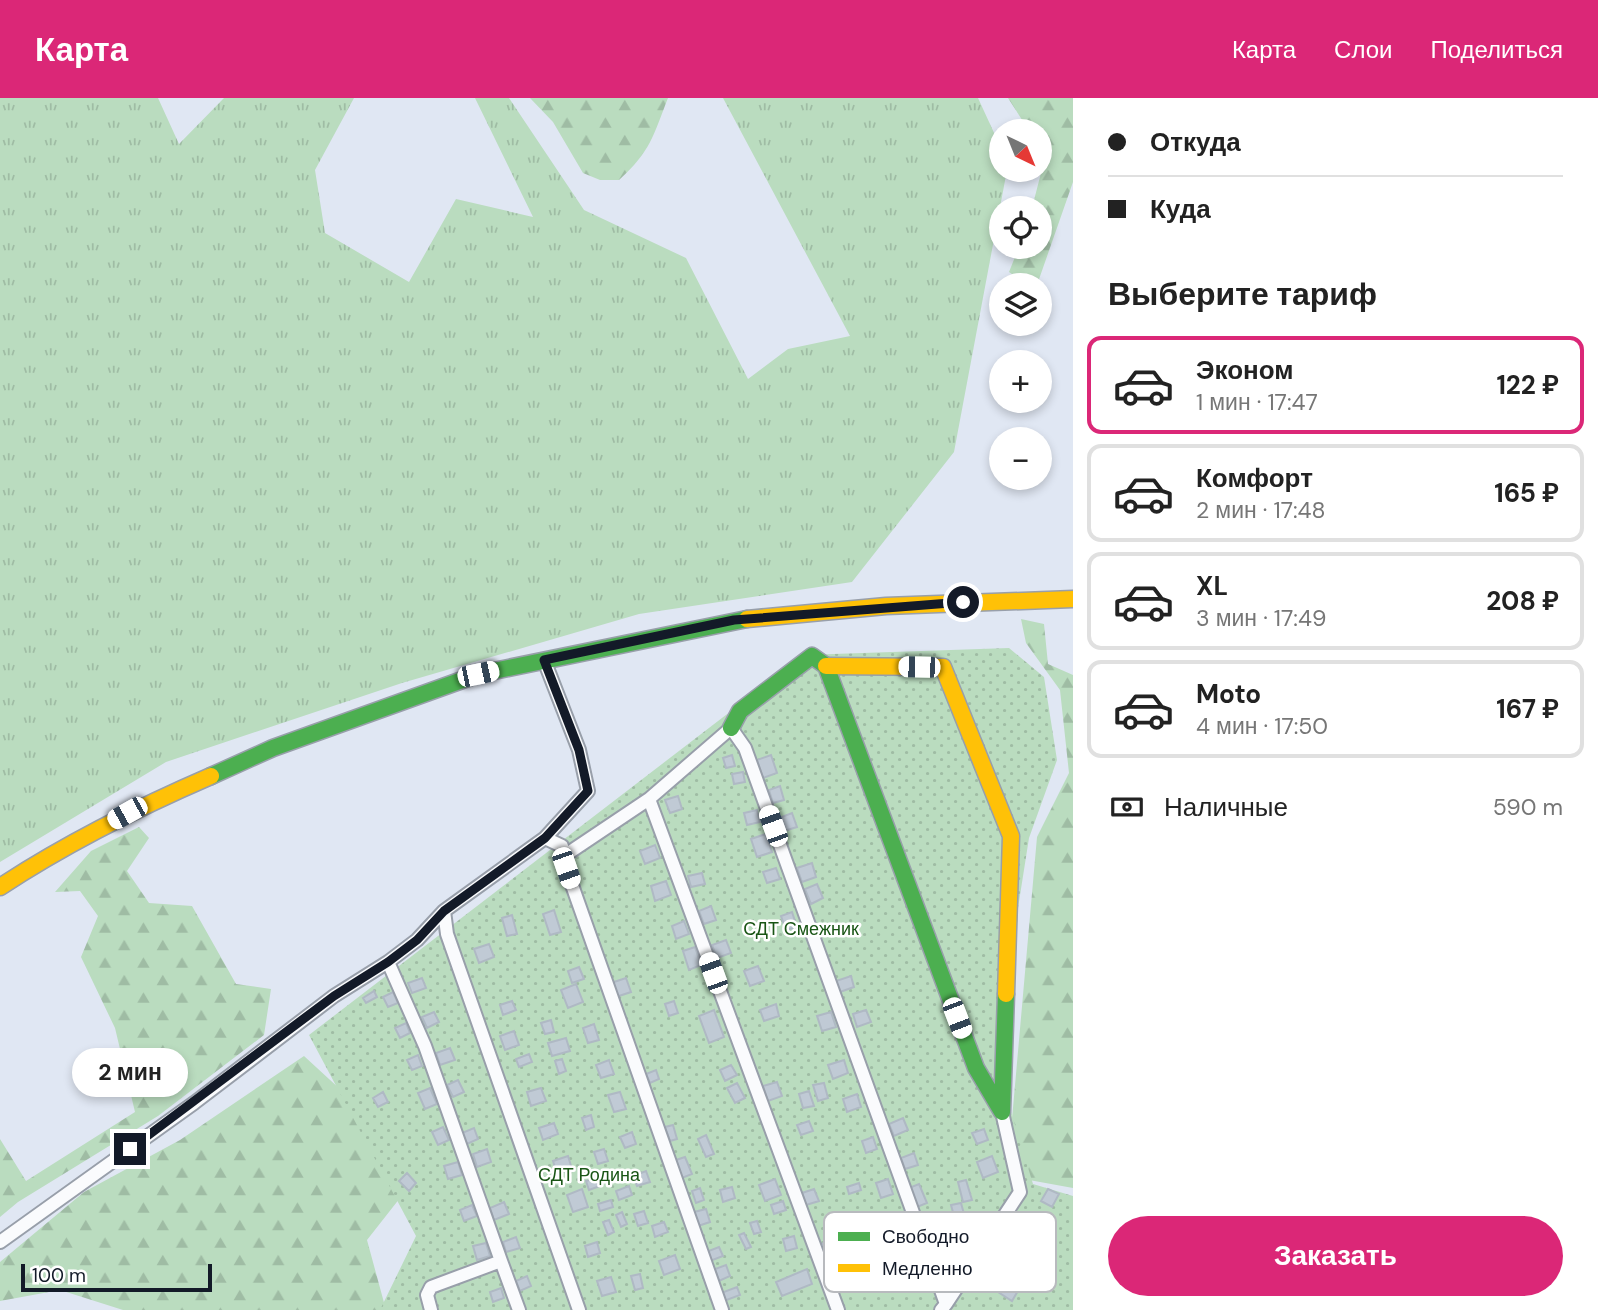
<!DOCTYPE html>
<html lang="ru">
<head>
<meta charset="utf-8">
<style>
  :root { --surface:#fff; --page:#f2f2f2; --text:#222; --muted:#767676; --line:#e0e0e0; --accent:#db2777 }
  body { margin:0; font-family:"DM Sans",sans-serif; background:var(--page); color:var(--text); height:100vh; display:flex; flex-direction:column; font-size:26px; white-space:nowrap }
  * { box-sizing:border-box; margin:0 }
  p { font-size:23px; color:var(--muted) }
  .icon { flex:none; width:38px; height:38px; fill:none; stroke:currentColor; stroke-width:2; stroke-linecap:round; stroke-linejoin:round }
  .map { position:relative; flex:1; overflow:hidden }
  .sheet { display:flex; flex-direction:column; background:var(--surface); width:525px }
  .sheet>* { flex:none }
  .guide { display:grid; align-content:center; height:154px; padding:0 35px; background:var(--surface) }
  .needle { width:46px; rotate:137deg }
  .tools { position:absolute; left:989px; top:21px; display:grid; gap:14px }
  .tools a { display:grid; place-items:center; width:63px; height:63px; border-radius:50%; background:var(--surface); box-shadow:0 4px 10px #0003; font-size:35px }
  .scale { position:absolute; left:21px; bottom:18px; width:191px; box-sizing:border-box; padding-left:7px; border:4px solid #131a28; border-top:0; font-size:19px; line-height:24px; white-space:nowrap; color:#131a28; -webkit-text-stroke:5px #fff; paint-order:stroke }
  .end { position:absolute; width:32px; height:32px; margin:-16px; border:9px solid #131a28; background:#fff; box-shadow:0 0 0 4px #fff }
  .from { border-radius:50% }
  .bubble { position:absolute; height:49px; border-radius:24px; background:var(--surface); box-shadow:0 4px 10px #0003; font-size:23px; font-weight:700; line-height:49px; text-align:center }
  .car { position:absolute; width:21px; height:42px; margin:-21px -10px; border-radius:9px; box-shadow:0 0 5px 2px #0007; background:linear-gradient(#fff 24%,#345 0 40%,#fff 0 76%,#345 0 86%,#fff 0) }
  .guide b { display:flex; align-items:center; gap:24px; height:66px; font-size:26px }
  .guide b+b { border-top:2px solid var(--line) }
  .guide i { width:18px; height:18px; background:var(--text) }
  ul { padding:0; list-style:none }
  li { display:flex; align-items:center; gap:21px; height:98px; margin:0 14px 10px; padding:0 21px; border:4px solid var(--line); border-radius:14px }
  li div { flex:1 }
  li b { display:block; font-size:26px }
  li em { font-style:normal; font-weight:700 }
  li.active { border-color:var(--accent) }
  li>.icon { width:63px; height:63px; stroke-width:1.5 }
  h2 { padding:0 35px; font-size:32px; line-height:84px }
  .pay { display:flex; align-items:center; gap:18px; height:77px; padding:0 35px; font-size:26px }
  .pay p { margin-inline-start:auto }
  .action { display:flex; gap:14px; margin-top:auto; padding:14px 35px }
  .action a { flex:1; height:80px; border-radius:42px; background:var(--accent); color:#fff; font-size:28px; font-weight:700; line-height:80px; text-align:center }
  header { display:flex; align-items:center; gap:42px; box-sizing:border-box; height:98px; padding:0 35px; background:var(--accent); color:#fff }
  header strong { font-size:33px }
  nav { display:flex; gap:38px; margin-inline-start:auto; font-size:24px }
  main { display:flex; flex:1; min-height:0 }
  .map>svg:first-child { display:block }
  .grass { fill:url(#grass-tufts) }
  .forest { fill:url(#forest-firs) }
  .garden { fill:url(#garden-dots) }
  .building { fill:#c0cad5; stroke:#afb9c4; stroke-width:2 }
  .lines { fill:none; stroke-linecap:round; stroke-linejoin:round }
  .street-casing { stroke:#989faa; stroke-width:16 }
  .fast-casing { stroke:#989faa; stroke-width:19 }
  .slow-casing { stroke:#989faa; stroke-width:19 }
  .street { stroke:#fafbfd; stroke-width:12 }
  .fast { stroke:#4caf50; stroke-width:16 }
  .slow { stroke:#ffc107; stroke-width:16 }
  .route { stroke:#131a28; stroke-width:9 }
  .labels { text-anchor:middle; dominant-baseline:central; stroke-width:5; stroke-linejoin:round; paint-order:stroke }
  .park-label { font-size:18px; fill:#195515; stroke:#fff }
  .key { fill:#fff; stroke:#b8babe; stroke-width:2 }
  .key-label { font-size:19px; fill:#131a28 }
</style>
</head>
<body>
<header>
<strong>Карта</strong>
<nav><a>Карта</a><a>Слои</a><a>Поделиться</a></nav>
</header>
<main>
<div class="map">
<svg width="1073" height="1212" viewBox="0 0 1073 1212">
  <defs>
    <pattern id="grass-tufts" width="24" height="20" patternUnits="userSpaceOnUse" patternTransform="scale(1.75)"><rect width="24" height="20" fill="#badcbf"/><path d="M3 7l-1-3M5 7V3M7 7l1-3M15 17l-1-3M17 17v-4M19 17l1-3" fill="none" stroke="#9fbca4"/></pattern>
    <pattern id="forest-firs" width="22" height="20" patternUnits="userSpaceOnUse" patternTransform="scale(1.75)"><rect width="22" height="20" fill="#badcbf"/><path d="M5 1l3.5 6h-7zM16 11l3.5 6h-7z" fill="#9fbca4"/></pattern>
    <pattern id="garden-dots" width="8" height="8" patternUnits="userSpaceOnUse" patternTransform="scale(1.75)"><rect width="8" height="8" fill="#badcbf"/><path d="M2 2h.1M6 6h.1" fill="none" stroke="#9fbca4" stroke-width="1.8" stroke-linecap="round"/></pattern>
  </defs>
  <rect width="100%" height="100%" fill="#e0e7f3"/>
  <path class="grass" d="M0,0H158L179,46L224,0H354L315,72L325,135L409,184L456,101L533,119L475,0H509L584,112L686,160L748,281L788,251L850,238L723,0H978L1001,50V72H1007L954,354L852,484L639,516L402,585L166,664L0,764Z"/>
  <path class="forest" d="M530,0H668C653,38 651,53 619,82H600L583,75L553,24Z
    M1008,0H1073V84L1037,187H1028L1009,174L1019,149H1040V110H1032L1041,75V36L1026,28Z
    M1021,521L1044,526L1048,566L1073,577V1090L1029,1082L1009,1055L1037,739L1069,675L1060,592L1026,545Z
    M139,729L149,740L127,773L149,805L192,808L236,886L271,891L264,937L158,1018L18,1104L0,1119V1041L26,1083L135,1014L115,930L81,859L98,818L80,793L55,794L91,753Z
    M304,958L354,1004L400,1100L367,1142L386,1212H123L60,1192L0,1203V1164L84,1094L180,1042Z"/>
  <path class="garden" d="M1009,550L1044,579L1057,662L1029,740L1018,810L1009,1007L1033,1086L1073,1098V1212H380L416,1138L309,937L804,557Z"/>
  <path class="building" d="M732,657L735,668L726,670L723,660Z
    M771,657L777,675L763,680L757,662Z
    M743,674L745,684L734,686L732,676Z
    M780,688L784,702L773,705L769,692Z
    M678,698L682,711L670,715L665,702Z
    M757,712L760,724L747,727L744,715Z
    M792,715L797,729L784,733L779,720Z
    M766,736L772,754L757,759L751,741Z
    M655,747L660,760L645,766L640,753Z
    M812,765L816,779L802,784L797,770Z
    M776,770L780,781L767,785L763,774Z
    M702,775L705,786L691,789L688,778Z
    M666,783L671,797L655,803L651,788Z
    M817,786L823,800L811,806L805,791Z
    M711,808L716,822L704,826L699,813Z
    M554,812L561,834L550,837L543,816Z
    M792,814L797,829L786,832L781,818Z
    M512,817L517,836L507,838L502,820Z
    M684,823L689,836L676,841L672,828Z
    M726,842L731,855L717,860L712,847Z
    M489,846L494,859L479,865L474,851Z
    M695,849L701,867L689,872L683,853Z
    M758,868L764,883L750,888L744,873Z
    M579,869L584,881L572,885L568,873Z
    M851,878L854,889L840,894L836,883Z
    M422,880L426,890L412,895L408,885Z
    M626,880L631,894L616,899L611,885Z
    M576,886L583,904L568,910L561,892Z
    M374,893L377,899L366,905L363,900Z
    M393,894L398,905L388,909L383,899Z
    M512,903L516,912L503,917L500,907Z
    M674,903L678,915L669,918L665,906Z
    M776,906L779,918L764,923L760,912Z
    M714,912L724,939L709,945L699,918Z
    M866,912L871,924L857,929L853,916Z
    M434,914L439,924L427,930L422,919Z
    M831,914L836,929L822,933L817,918Z
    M551,922L554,934L545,936L541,925Z
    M406,925L410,935L400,940L395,930Z
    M594,926L599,942L588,945L583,930Z
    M514,933L519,947L505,952L500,938Z
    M566,940L570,953L552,958L548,945Z
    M450,950L455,962L440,967L436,955Z
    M529,956L532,964L519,969L516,961Z
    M418,957L422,968L412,972L407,962Z
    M562,961L566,973L559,976L555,963Z
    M609,962L614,976L601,980L596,967Z
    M844,962L848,975L833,981L828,967Z
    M731,967L737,977L725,983L720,972Z
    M656,972L659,981L650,985L646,976Z
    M458,982L464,994L453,999L447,987Z
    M777,984L782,998L768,1003L763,988Z
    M737,985L745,1000L735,1005L727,990Z
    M824,985L828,1000L818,1003L813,987Z
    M430,990L437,1006L425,1011L418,995Z
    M541,990L546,1003L531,1008L527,994Z
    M809,993L814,1008L803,1010L799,996Z
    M383,994L388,1004L378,1009L373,1000Z
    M620,994L626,1011L614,1014L608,997Z
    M857,996L861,1009L847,1014L843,1001Z
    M591,1017L594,1029L586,1032L582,1020Z
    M903,1020L908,1032L894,1038L889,1026Z
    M809,1023L813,1033L801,1037L797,1027Z
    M554,1025L558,1036L543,1042L539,1030Z
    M673,1027L677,1041L670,1043L665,1029Z
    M443,1029L449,1042L438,1047L432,1034Z
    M474,1030L478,1041L467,1046L462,1035Z
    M984,1031L988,1042L977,1046L972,1035Z
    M632,1034L636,1046L625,1050L620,1039Z
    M706,1037L714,1056L706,1059L698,1041Z
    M873,1039L877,1051L866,1055L862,1043Z
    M487,1051L491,1064L477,1069L473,1056Z
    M604,1051L608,1063L598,1066L594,1054Z
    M914,1055L918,1067L905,1071L901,1060Z
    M568,1058L572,1071L557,1076L553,1063Z
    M992,1058L998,1074L983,1080L977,1064Z
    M685,1059L692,1076L682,1080L676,1062Z
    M458,1064L462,1077L448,1081L444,1068Z
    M646,1073L650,1084L637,1088L633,1078Z
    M407,1075L416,1085L409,1093L399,1083Z
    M598,1080L600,1088L589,1092L586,1083Z
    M775,1081L781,1097L765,1103L759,1087Z
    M888,1081L893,1096L881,1100L876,1085Z
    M966,1082L972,1102L963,1104L958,1084Z
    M859,1085L861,1092L849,1096L847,1089Z
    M919,1086L927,1105L917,1109L909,1090Z
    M629,1088L632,1097L619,1102L616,1093Z
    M732,1089L735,1100L723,1104L720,1092Z
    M700,1090L704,1102L696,1105L692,1093Z
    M582,1091L588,1109L573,1114L567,1097Z
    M814,1091L819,1103L806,1107L802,1095Z
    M1048,1091L1059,1096L1052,1109L1041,1103Z
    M611,1102L613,1109L600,1113L598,1106Z
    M783,1103L786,1112L774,1116L771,1107Z
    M504,1104L509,1116L494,1122L490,1110Z
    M961,1105L964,1116L954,1118L951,1107Z
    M472,1107L477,1118L464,1123L460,1112Z
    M706,1111L710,1124L698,1128L694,1114Z
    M644,1113L648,1125L638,1128L634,1116Z
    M622,1114L627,1126L621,1129L616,1117Z
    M609,1122L614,1134L608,1137L603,1124Z
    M757,1123L761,1134L754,1136L750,1125Z
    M664,1124L668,1134L655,1139L652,1128Z
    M744,1135L751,1149L746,1151L739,1137Z
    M794,1138L797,1150L786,1153L783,1141Z
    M516,1139L520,1150L506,1154L503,1144Z
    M597,1144L600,1155L588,1159L585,1148Z
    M828,1144L832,1157L822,1160L818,1147Z
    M486,1145L490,1158L477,1162L473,1148Z
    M719,1149L723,1158L710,1163L706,1154Z
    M675,1157L680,1171L664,1177L659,1163Z
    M726,1167L730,1178L719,1183L715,1171Z
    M807,1171L812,1186L782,1198L776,1184Z
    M640,1176L643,1190L635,1192L631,1178Z
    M527,1178L531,1188L520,1193L516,1183Z
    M611,1179L616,1194L602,1198L597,1183Z
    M1005,1182L1019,1191L1012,1203L998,1194Z
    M737,1189L740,1197L724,1203L721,1195Z
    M501,1190L504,1200L493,1204L490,1194Z"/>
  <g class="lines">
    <g class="street-casing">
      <path id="street" d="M544,562L579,652L588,693L545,740
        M649,701L731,630L745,650L946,1206L941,1212
        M564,758L649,701L838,1212
        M388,864L425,948L501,1163
        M0,1144L194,1005L334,898L388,864L417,842L444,813
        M946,1206L1020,1094L1002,1014
        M431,1212L427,1197L431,1189L501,1163L519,1212
        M579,1212L447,836L444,813L545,740L562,748L566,770L722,1212"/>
    </g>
    <g class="fast-casing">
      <path id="fast" d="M731,630L740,613L812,558L826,568L976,970L1002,1014L1006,896
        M211,678L273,650L479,576L747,521"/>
    </g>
    <g class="slow-casing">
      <path id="slow" d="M747,521L886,508L1073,501
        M826,568L943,569L1011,738L1006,896
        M0,789C67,745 137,710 211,678"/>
    </g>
    <use href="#street" class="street"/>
    <use href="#fast" class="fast"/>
    <use href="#slow" class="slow"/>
  </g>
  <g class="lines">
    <path class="route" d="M130,1051L334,898L388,864L417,842L444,813L545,740L588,693L579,652L544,562L734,522L963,504"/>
  </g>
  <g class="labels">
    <g class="park-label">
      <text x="801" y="831">СДТ Смежник</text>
      <text x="589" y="1077">СДТ Родина</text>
    </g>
  </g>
  <rect x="824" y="1114" width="232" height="80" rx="10" class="key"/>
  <rect x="838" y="1134" width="32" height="9" fill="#4caf50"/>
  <rect x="838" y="1166" width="32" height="8" fill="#ffc107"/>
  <g class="key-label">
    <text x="882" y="1145">Свободно</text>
    <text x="882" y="1177">Медленно</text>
  </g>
</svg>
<div class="tools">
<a><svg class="needle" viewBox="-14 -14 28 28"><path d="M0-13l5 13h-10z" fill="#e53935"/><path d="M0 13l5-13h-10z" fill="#767676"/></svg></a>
<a><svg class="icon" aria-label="locate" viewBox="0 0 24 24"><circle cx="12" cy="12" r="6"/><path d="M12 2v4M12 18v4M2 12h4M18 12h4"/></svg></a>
<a><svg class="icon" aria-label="layers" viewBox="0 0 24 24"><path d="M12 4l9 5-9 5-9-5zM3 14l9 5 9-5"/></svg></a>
<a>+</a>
<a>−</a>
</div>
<div class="scale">100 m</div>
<i class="end from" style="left:963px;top:504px"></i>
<i class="end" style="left:130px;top:1051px"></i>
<div class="bubble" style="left:72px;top:950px;width:116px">2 мин</div>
<i class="car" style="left:919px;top:569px;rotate:271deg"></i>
<i class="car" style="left:478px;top:576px;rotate:78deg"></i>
<i class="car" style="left:127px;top:715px;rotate:241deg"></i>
<i class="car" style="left:773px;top:728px;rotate:340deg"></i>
<i class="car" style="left:566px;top:770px;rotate:161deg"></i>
<i class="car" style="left:713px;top:875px;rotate:340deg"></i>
<i class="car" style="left:957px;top:920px;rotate:159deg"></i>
</div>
<section class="sheet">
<div class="guide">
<b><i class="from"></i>Откуда</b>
<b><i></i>Куда</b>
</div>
<h2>Выберите тариф</h2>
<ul>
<li class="active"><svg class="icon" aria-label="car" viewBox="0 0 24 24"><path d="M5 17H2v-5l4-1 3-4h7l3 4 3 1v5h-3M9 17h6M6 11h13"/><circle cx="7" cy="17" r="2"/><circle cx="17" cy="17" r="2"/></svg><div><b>Эконом</b><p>1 мин · 17:47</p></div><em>122 ₽</em></li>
<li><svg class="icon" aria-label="car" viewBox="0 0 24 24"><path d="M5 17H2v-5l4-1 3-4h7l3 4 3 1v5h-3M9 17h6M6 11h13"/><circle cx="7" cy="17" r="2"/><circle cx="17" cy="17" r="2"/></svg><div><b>Комфорт</b><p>2 мин · 17:48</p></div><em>165 ₽</em></li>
<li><svg class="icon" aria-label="car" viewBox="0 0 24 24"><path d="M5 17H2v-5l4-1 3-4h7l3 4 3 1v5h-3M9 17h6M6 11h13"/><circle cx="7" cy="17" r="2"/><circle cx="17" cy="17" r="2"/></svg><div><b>XL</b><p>3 мин · 17:49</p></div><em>208 ₽</em></li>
<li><svg class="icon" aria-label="car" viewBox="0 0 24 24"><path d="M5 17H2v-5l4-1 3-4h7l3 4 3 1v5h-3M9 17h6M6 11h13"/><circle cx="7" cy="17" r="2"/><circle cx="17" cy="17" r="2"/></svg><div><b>Moto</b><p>4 мин · 17:50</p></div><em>167 ₽</em></li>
</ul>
<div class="pay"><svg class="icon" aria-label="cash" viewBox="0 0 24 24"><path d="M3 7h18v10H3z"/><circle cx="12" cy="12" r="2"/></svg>Наличные<p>590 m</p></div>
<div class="action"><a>Заказать</a></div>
</section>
</main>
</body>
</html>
